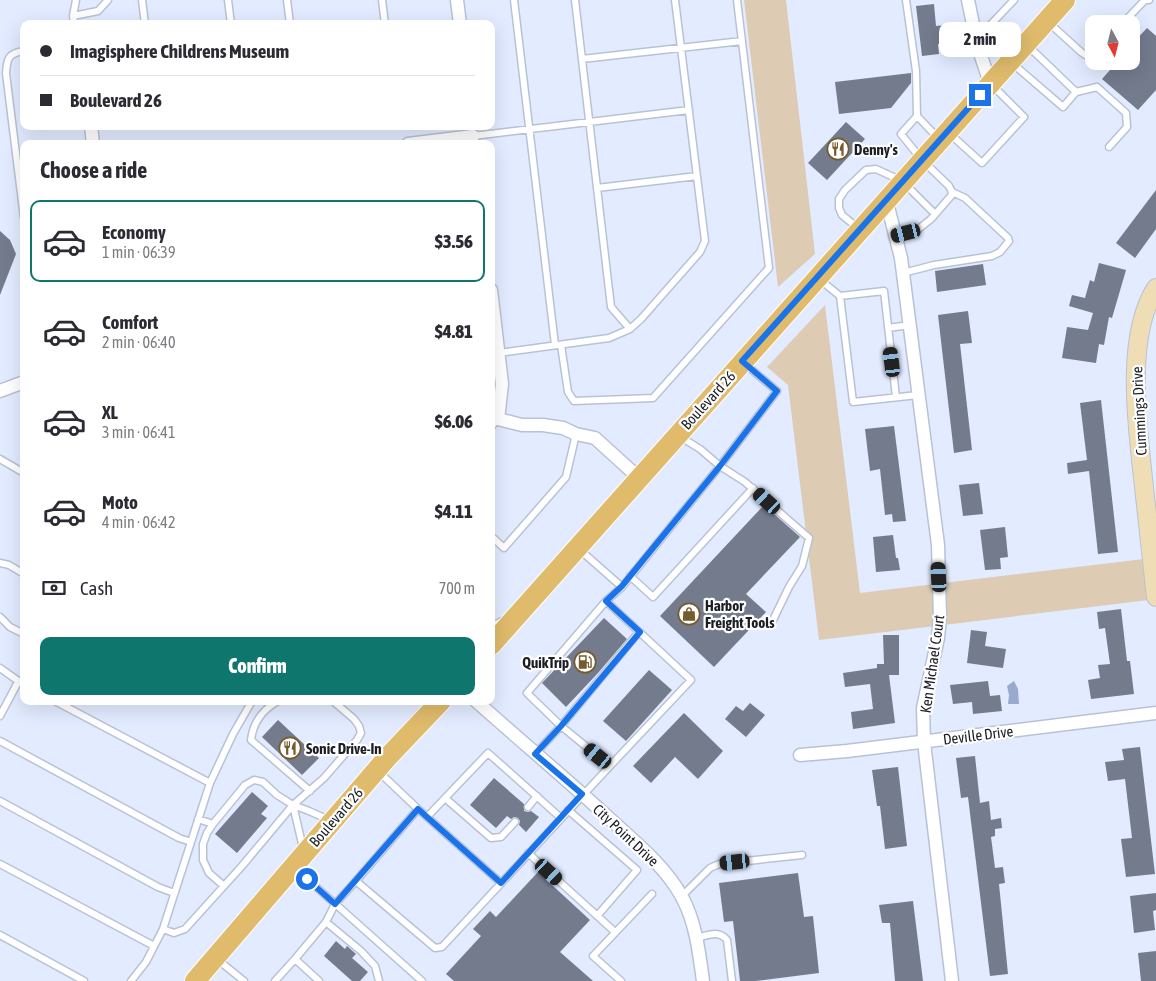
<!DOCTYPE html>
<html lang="en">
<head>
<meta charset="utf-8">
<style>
  :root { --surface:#fff; --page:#f7f7f7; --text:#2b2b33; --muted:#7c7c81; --line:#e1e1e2; --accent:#0f766e }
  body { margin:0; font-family:"Asap Condensed",sans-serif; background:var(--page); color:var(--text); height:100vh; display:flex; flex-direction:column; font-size:19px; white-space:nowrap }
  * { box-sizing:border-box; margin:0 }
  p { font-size:16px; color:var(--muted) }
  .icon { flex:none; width:28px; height:28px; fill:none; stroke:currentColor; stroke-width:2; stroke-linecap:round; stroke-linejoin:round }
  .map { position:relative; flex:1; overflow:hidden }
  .panel { position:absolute; left:20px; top:140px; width:475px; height:565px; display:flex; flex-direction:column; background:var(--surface); border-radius:10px; box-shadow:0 5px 20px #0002 }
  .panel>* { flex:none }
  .hud { position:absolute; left:20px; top:20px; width:475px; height:110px; border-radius:10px; box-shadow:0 5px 20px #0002; display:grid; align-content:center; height:110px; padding:0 20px; background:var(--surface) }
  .needle { width:32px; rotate:173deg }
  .controls { position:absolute; left:1085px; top:15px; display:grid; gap:10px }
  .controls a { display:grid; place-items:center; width:55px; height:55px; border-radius:10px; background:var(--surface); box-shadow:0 5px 20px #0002; font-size:25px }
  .end { position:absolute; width:22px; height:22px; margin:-11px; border:6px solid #1a73e8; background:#fff; box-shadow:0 0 0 2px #fff }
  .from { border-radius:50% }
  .bubble { position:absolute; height:35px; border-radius:10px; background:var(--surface); box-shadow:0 5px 20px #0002; font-size:16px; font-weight:800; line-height:35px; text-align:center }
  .car { position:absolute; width:15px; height:30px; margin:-15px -8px; border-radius:6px; box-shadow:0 0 4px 1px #0007; background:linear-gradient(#222 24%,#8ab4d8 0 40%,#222 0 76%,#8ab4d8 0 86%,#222 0) }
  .hud b { display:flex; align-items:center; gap:18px; height:48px; font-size:19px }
  .hud b+b { border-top:1px solid var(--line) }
  .hud i { width:12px; height:12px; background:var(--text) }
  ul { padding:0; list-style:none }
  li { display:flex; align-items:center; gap:15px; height:82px; margin:0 10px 8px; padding:0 10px; border:2px solid transparent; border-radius:10px }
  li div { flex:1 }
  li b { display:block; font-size:19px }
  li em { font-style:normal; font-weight:800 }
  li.current { border-color:var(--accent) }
  li>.icon { width:45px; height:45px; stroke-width:1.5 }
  h2 { padding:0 20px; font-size:22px; line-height:60px }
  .pay { display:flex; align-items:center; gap:12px; height:55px; padding:0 20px; font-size:19px }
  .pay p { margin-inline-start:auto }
  .primary-button { display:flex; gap:10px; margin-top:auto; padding:10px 20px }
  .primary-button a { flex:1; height:58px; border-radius:10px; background:var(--accent); color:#fff; font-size:20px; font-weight:800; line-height:58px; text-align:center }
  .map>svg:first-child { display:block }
  .green { fill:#ddccb3 }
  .water { fill:#9aaacf }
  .building { fill:#747b8d }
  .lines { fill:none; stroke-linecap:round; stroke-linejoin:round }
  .lane-casing { stroke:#b9c2d5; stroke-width:9 }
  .street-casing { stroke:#b9c2d5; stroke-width:15 }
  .secondary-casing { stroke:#b9c2d5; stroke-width:20 }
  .primary-casing { stroke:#fff; stroke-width:22 }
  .lane { stroke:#fff; stroke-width:6 }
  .street { stroke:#fff; stroke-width:12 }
  .secondary { stroke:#efddb5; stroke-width:18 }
  .primary { stroke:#dfbb6b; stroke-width:20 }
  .route { stroke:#1a73e8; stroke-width:6 }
  .labels { text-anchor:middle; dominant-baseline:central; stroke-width:4.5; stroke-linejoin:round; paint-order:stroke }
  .poi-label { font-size:15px; font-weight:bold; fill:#1b1e25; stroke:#fff; text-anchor:start }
  .street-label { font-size:15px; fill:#1b1e25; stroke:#fff }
</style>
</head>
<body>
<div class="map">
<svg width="1156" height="981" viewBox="0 0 1156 981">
  <rect width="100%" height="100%" fill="#e2ebff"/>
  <path class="green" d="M744,0H786L815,254L778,287Z
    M825,305L860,593L1144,559L1149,600L819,640L788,385L767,367Z"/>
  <path class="water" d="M1014,681L1018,689L1019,704H1008L1009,695L1007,686Z"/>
  <path class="building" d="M934,4L936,26L946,25L948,43L938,44L939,54L922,56L916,6Z
    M1147,28L1156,36V90L1138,110L1102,79L1118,61H1131V45Z
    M911,73V83L891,108L839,114L835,82Z
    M846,122L865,139L827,180L808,163Z
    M1156,190V229L1135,258L1116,243Z
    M0,231L10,240L16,254L0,295Z
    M1099,263L1126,270L1112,318L1109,317L1104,345L1099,344L1096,363L1062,358L1067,327L1088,330L1093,313L1069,306L1072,295L1085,298L1090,280L1094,282Z
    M983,264L986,285L937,292L935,271Z
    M968,311L972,343L960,344L972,450L954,453L938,315Z
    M1101,400L1118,552L1098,554L1089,471L1068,474L1067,463L1087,460L1080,403Z
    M894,426L906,521L893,522L892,514L885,515L880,469L870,471L865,429Z
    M979,483L983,514L963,516L959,485Z
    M764,505L800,537L746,594L766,612L714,667L660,616Z
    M1005,527L1008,557L1000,558L1001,569L985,570L980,530Z
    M893,535L896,558H898L900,570L876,572L873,537Z
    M1121,609L1127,661H1130L1134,694L1091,699L1088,680L1100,678L1098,665L1110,664L1105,628L1099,629L1097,612Z
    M604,618L627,639L598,673L566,707L542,683Z
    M971,630L987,632L985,646L1006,649L1003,668L967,663Z
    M883,635H899V675H889L895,723L853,729L851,712L873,709L870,684L845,687L843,673L877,668V664H884Z
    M649,670L672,690L626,741L603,721Z
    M988,681L990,696L1000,695L1002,711L973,714L972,702L953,704L950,685Z
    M750,703L765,715L746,737L725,719L736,706L743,711Z
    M684,713L723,751L698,779L675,757L651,783L633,766Z
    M278,720L319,758L302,775L262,737Z
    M1140,747L1155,874L1126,877L1121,839L1132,838L1125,779L1108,781L1105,762L1124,760L1122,749Z
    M975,756L980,803L989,801L991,820L1001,818L1002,828L995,829V836L991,837L995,868L1003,867L1005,883L999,884L1008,974L990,976L968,797L961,798L956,758Z
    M898,767L907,846L885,849L880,806H877L872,770Z
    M494,778L524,804V811L528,812L531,811L539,817L526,832L519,825L520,821L518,818L514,817L511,819L507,816L496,828L470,805Z
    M252,792L268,806L261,814L267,818L237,853L215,834Z
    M538,872L590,920L560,952L593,981H454L446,974L481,936L473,929L490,911L496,917Z
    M798,873L804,917L813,916L819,973L755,981H740L733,921L724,922L719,883Z
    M1156,893V910L1153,911L1155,930L1134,933L1130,896Z
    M913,901L923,981H895L890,923H882L879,905Z
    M336,941L345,949L347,946L356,954L352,958L368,972L360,981H352L324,956Z
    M1156,951V981H1141L1138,953Z"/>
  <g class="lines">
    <g class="lane-casing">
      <path id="lane" d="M142,0L145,24
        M228,0L231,24
        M287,0L290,24
        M382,0L385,24
        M514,0L555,345
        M575,0L611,307L630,329
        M906,0L916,71L917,116L939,139
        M73,16L98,11L108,0
        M1048,22L1081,52L1087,56L1094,54
        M74,24L73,16L76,0
        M1122,24L1145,0H1149
        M977,39L1014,0
        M24,51C8,53 7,59 6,73L24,218
        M582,59L742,41
        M1013,64L1063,107L1076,92L1027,45
        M1076,92L1097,87L1126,113L1127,127L1109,147
        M950,134L982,163L1024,117L993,86
        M473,136L689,110
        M597,188L697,176
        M859,229L842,215L839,208V199L845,190L866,170L876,169L902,181L935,214
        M896,236L916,231L931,219L951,196L952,192L949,186L922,160L901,134L917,116
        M903,273L934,265L992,256L1000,252L1009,241L1008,238L965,198L952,192
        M819,279L840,296
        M888,328L910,325
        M561,345L568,392L574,401L653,398L769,268L737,0
        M491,354L609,338L630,329L641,319L700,252L705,241L675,0
        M745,364L777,391L720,466L745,482L809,538L802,566L789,587L773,620
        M896,397L884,291L840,296L853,402L918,395
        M491,427L498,419
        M0,459L24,473
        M491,536L504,548L566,477L576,434
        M0,563L9,565L24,574
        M630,576L653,597L753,488
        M622,587L720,466L700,449L679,436
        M606,601L691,680L610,766L561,726L639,632
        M0,617L10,627L24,634
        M491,627L502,621
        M0,668L24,685
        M55,701L210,783
        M278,701C262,710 253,723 251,740L310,791
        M0,716L18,682
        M0,741L179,838L191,842
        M535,754L561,726L527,693L606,601L622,587L580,550
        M379,772L418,809L356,881L435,948L442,947L610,766
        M445,798L491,838L501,837L515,822
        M0,801L158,887L174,893
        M528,807L537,796
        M418,809L501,883
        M568,810L637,870L597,916
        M427,817L488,753L561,818
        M198,819L213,824
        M303,848L293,805L309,811L329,820
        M528,853L615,932
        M0,864L154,946
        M296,869L422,981
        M224,886L209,873L203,860V844L207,833L213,824L245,785L254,780L263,782L277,795L293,805
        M682,896L710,868L719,864L802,855
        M326,922L361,951L375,966L379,981
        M163,929L174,933L185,929L242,866L293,805L324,778L357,740L361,733L359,726L354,719L333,701
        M0,935L84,981
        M697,938C708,935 719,930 727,940L732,981
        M218,960L244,981
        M131,981L146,962L163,929L210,783L233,734L252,701
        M275,981L295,959
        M319,981L295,959L326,922L335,904L356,881
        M621,981L593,956L652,894"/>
    </g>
    <g class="street-casing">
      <path id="street" d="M457,0L460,24
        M968,0L977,44L990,83
        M91,126L93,144
        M408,144L473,136
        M886,199L901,258L938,545L940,616L938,638L923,708L924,742L952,981
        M491,290L502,384L498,419L522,425H543L563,428L576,434L595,438L639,478
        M0,391L24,382
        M476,701C521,741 566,779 610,819C636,843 665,866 682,897C696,923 699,952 703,981
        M800,755L847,751L1156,713"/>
    </g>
    <g class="secondary-casing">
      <path id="secondary" d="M1156,288C1124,338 1138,430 1144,487C1148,524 1152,560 1156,597"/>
    </g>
    <g class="primary-casing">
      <path id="primary" d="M491,645L1065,0
        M195,981L386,759L441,701"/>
    </g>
    <use href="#lane" class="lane"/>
    <use href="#street" class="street"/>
    <use href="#secondary" class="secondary"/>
    <use href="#primary" class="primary"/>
  </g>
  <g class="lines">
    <path class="route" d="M307,879L335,904L418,809L501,883L582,794L535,754L561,726L640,632L606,601L622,586L720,466L777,391L742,361L980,95"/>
  </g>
  <defs>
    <g id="restaurant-ring" transform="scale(1.125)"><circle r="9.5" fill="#fff" stroke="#765b2d" stroke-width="1.5"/><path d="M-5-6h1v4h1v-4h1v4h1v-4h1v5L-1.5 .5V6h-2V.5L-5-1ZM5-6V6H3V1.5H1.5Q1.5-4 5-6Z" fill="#765b2d"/></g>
    <g id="shop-ring" transform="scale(1.125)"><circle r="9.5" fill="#fff" stroke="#765b2d" stroke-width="1.5"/><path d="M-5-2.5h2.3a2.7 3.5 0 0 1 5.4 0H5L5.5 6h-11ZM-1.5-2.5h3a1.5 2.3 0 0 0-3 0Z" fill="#765b2d"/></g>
    <g id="fuel-ring" transform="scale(1.125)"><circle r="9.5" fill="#fff" stroke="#765b2d" stroke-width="1.5"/><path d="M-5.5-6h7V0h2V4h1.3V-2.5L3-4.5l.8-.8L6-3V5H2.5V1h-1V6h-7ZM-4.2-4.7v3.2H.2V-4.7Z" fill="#765b2d"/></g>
  </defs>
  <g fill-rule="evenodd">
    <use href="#restaurant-ring" x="838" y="149"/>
    <use href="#shop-ring" x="689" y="614"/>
    <use href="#fuel-ring" x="585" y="662"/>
    <use href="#restaurant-ring" x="290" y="748"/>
  </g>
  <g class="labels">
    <g class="poi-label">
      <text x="854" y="149">Denny's</text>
      <text x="705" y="605">Harbor<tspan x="705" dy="17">Freight Tools</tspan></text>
      <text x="569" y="662" text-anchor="end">QuikTrip</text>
      <text x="306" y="748">Sonic Drive-In</text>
    </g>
    <g class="street-label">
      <text transform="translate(708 400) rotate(-48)">Boulevard 26</text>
      <text transform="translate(1139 411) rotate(-93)">Cummings Drive</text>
      <text transform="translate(932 664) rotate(-82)">Ken Michael Court</text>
      <text transform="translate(978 735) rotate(-7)">Deville Drive</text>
      <text transform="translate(336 817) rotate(-49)">Boulevard 26</text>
      <text transform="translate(626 835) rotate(43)">City Point Drive</text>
    </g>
  </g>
</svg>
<div class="controls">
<a><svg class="needle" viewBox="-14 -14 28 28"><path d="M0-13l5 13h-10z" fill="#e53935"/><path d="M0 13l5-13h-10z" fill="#7c7c81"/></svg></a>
</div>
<i class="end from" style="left:307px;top:879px"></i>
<i class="end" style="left:980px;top:95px"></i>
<div class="bubble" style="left:939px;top:22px;width:82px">2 min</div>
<i class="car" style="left:906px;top:233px;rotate:256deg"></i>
<i class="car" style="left:892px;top:362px;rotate:353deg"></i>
<i class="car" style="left:767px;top:501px;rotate:312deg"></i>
<i class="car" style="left:939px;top:577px;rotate:357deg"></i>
<i class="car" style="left:598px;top:756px;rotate:309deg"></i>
<i class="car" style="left:735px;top:862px;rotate:264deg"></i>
<i class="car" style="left:549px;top:872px;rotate:132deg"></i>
<div class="hud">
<b><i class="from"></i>Imagisphere Childrens Museum</b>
<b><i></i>Boulevard 26</b>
</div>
<section class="panel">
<h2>Choose a ride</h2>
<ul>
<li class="current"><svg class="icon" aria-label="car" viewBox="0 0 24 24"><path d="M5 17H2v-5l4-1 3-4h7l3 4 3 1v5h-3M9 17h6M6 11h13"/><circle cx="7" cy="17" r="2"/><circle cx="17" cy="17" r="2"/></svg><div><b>Economy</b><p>1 min · 06:39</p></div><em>$3.56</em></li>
<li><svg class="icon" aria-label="car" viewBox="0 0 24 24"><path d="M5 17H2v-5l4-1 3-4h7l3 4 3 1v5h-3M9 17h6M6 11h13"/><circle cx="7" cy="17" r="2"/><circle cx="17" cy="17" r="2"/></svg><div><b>Comfort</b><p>2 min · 06:40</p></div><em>$4.81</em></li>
<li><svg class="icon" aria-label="car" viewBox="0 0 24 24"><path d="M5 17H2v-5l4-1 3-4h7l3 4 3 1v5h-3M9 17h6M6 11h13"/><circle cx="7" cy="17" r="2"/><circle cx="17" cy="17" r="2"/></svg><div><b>XL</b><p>3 min · 06:41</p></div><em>$6.06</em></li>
<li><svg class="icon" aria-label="car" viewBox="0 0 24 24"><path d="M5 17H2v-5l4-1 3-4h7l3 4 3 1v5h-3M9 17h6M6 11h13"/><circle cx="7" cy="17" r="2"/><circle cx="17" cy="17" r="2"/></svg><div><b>Moto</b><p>4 min · 06:42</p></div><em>$4.11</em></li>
</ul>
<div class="pay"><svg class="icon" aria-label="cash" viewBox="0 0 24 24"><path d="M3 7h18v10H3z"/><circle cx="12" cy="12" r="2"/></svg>Cash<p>700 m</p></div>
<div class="primary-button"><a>Confirm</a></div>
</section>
</div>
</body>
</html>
